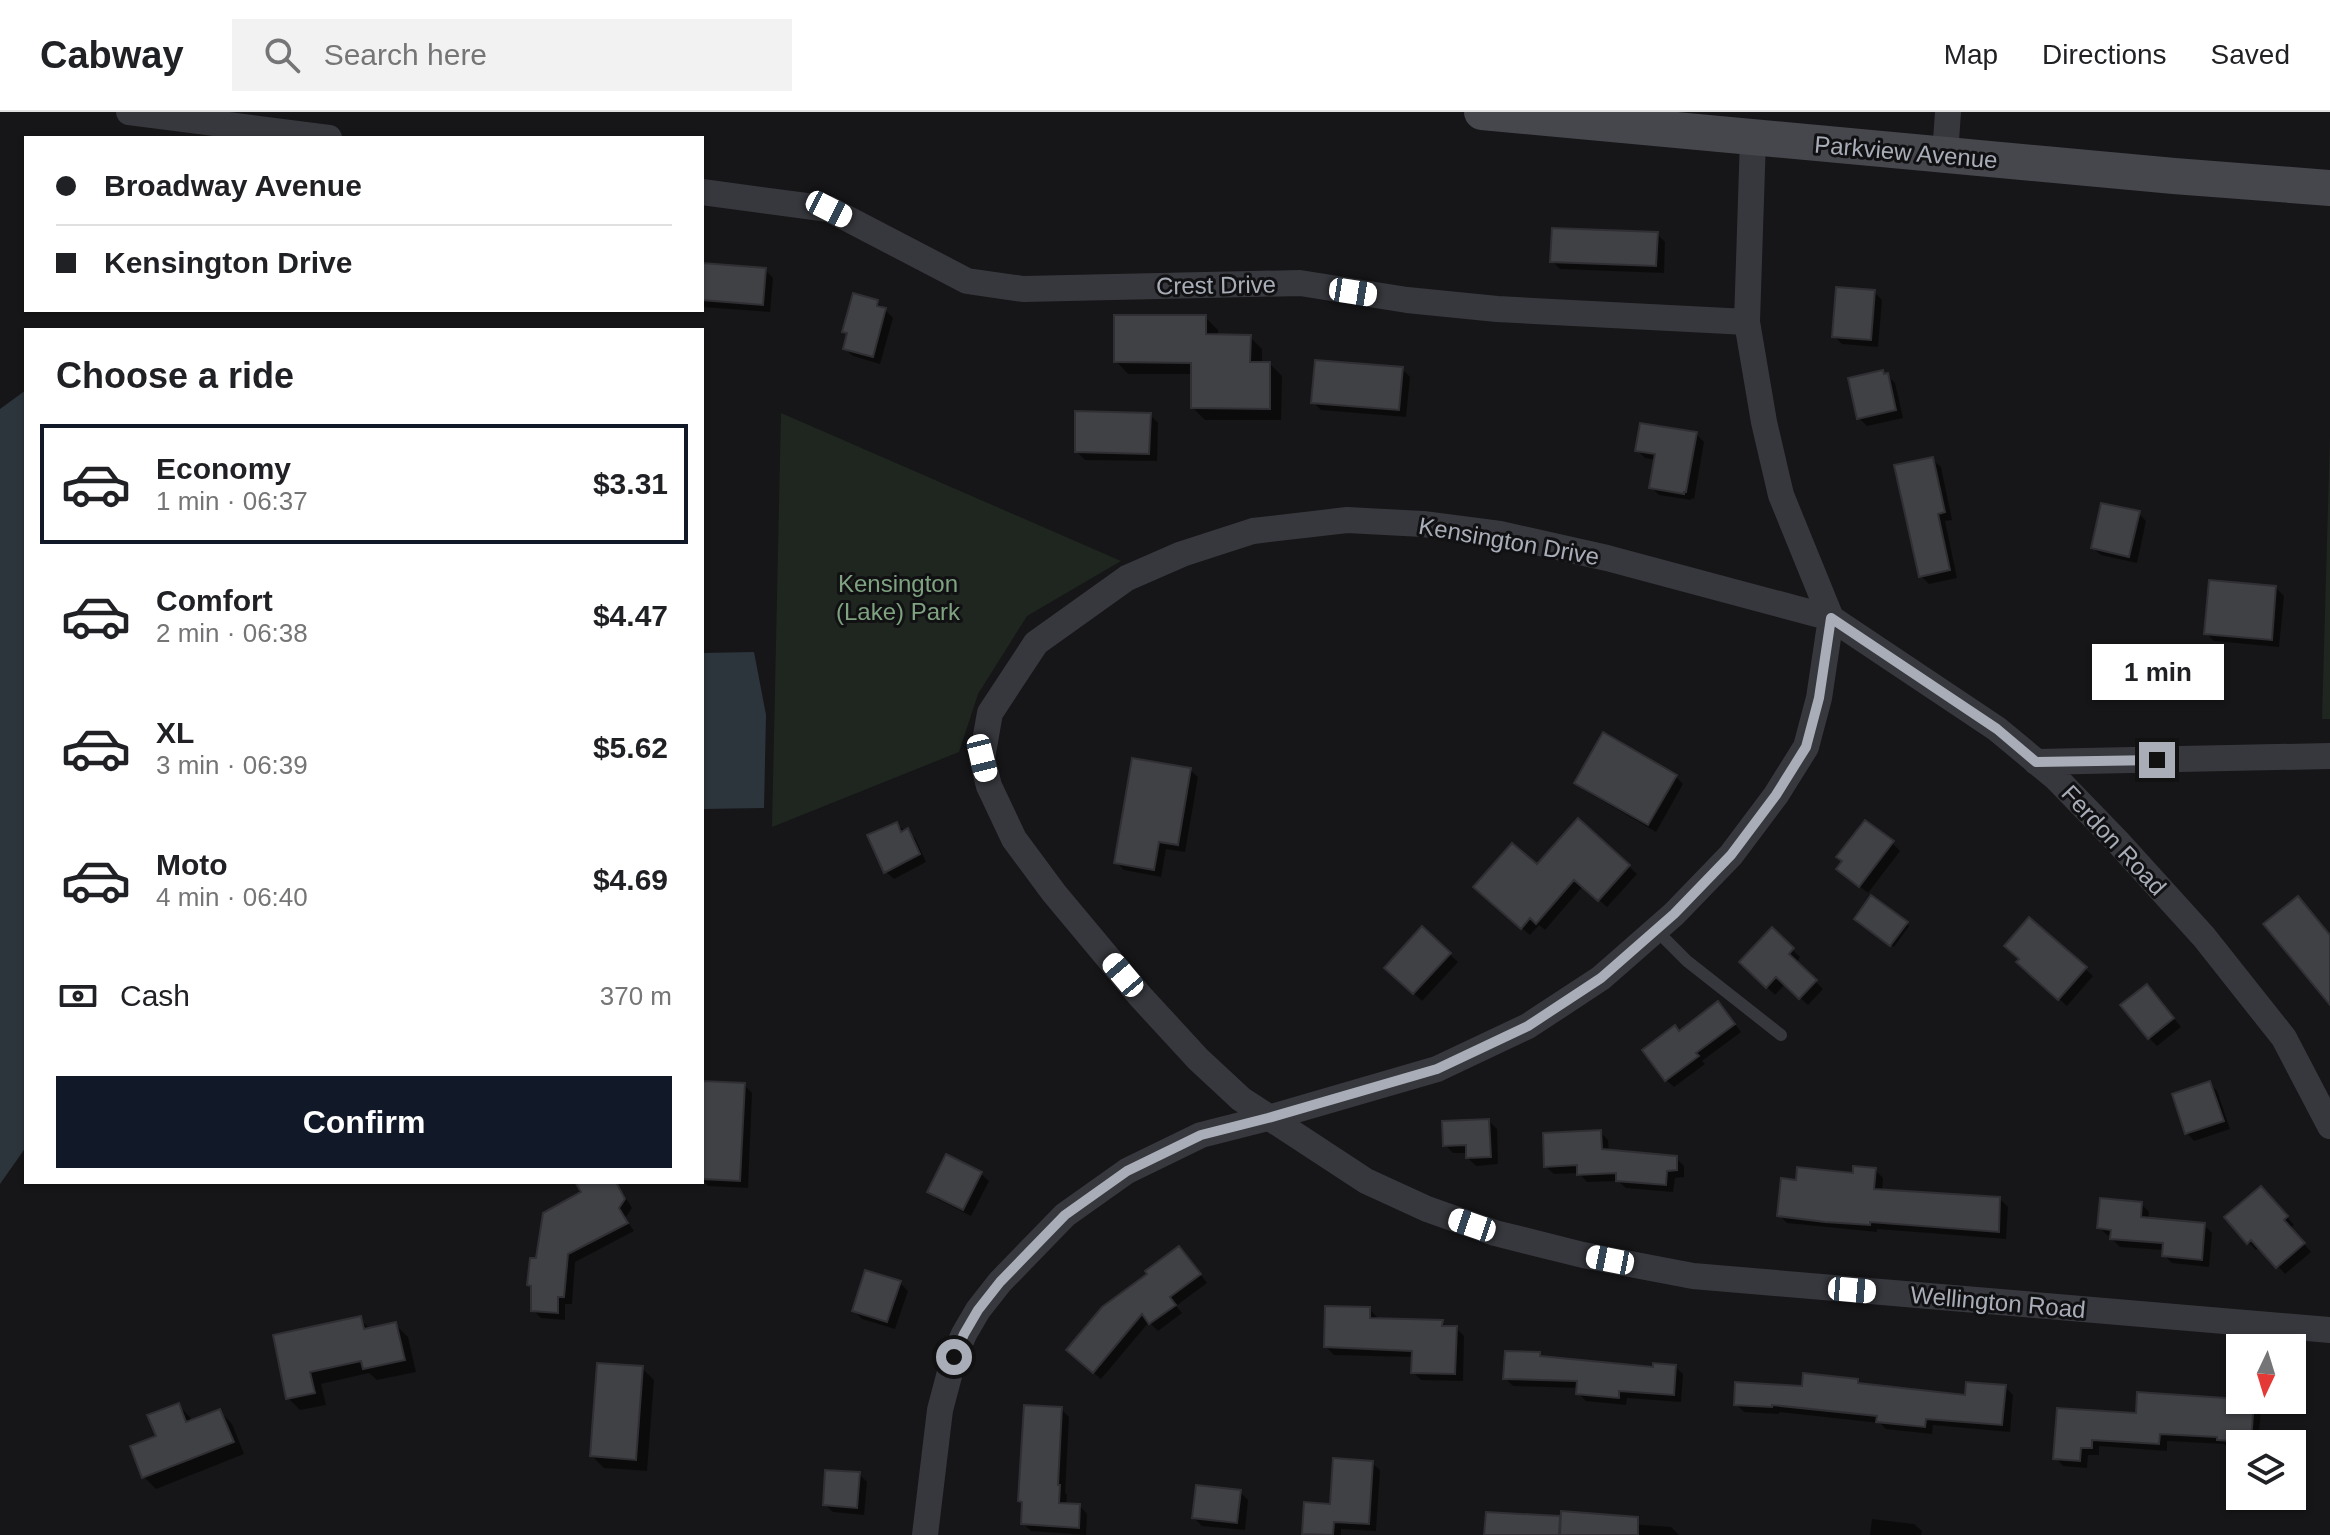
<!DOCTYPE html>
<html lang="en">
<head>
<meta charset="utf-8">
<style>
  :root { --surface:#fff; --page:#f2f2f2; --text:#202124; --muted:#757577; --line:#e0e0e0; --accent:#111827 }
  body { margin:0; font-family:Helvetica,sans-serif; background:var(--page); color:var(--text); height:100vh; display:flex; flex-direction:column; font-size:30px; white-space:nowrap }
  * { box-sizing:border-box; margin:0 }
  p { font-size:26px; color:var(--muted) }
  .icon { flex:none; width:44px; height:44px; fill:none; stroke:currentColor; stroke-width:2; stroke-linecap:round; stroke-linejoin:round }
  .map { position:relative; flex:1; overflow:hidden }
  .details { position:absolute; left:24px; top:216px; width:680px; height:856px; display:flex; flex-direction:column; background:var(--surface); border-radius:0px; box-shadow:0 2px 6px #0004 }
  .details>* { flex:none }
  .top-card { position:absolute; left:24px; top:24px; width:680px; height:176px; border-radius:0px; box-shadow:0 2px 6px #0004; display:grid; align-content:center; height:176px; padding:0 32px; background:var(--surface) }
  .needle { width:52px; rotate:184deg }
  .tools { position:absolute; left:2226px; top:1222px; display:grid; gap:16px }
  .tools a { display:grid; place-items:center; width:80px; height:80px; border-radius:0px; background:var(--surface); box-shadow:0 2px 6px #0004; font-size:40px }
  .end { position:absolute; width:36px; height:36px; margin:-18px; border:10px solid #a8adb8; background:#111; box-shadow:0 0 0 4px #111 }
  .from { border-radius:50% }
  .bubble { position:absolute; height:56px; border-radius:0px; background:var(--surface); box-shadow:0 2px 6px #0004; font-size:26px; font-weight:700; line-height:56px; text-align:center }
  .car { position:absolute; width:24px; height:48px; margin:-24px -12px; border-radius:10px; box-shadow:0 0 6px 2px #0007; background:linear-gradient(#fff 24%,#345 0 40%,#fff 0 76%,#345 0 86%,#fff 0) }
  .top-card b { display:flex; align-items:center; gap:28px; height:76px; font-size:30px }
  .top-card b+b { border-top:2px solid var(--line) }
  .top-card i { width:20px; height:20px; background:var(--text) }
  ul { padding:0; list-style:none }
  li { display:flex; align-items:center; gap:24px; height:120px; margin:0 16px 12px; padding:0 16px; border:4px solid transparent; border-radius:0px }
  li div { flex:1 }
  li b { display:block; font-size:30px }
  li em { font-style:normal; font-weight:700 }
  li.active { border-color:var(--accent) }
  li>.icon { width:72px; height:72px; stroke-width:1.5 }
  h2 { padding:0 32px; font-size:36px; line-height:96px }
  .pay { display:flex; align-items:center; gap:20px; height:88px; padding:0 32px; font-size:30px }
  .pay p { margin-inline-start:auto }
  .action { display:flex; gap:16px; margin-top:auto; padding:16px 32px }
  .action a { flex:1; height:92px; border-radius:0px; background:var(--accent); color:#fff; font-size:32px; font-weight:700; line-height:92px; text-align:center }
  header { display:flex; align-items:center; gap:48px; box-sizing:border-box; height:112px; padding:0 40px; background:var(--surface); border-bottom:2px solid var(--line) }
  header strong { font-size:38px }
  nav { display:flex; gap:44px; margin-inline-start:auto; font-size:28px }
  .search { width:560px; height:72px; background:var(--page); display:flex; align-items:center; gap:20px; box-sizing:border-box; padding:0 28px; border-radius:0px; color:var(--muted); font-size:30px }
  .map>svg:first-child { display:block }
  .green { fill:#1e261f }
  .water { fill:#2c353c }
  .shadow { fill:#0007 }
  .building { fill:#404145; stroke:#303034; stroke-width:2 }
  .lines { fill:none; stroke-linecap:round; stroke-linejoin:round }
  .lane { stroke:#37383d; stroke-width:12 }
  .street { stroke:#37383d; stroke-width:26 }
  .secondary { stroke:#45474d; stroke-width:36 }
  .route { stroke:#a8adb8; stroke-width:10 }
  .labels { text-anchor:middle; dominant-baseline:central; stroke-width:6; stroke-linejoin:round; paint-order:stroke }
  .street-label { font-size:24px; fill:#a8adb8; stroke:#111113 }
  .park-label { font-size:24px; fill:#7fa381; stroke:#111113 }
</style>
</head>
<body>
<header>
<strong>Cabway</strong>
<div class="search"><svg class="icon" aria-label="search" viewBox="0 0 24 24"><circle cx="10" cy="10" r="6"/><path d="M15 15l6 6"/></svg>Search here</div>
<nav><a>Map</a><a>Directions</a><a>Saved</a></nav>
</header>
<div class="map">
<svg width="2330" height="1423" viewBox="0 0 2330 1423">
  <rect width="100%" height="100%" fill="#161618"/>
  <path class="green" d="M781,301L1121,449L1027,504L978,582L959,640L772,715Z
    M2330,323V607H2322Z"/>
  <path class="water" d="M26,278V1035L0,1072V297Z
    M754,540L766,603L764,696L702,697V541Z"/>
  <path class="shadow" d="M1657,122L1665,130L1664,161L1560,157L1552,149Z
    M702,153L765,158L773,166L770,200L702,195Z
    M1874,180L1882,188L1878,235L1842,232L1834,224Z
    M877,190L893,206L880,252L853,244L845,237L849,223L844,219Z
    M1205,205L1218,218V224L1250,225L1262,237V252H1270L1282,264L1281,308H1205L1193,296V262H1128L1116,249Z
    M1402,257L1410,265L1406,305L1321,298L1313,290Z
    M1883,260L1895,271L1903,306L1867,314L1859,306Z
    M1150,303L1158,311L1157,349L1085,348L1077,340Z
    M1696,322L1704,330L1694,387L1691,386V388L1659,383L1652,376L1656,348L1645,346L1637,338Z
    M1933,348L1941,355L1952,408L1945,409L1957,466L1929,472L1921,464Z
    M2138,401L2146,409L2137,451L2101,443L2093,436Z
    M2276,476L2284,484L2279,535L2214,529L2206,521Z
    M1190,658L1198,665L1185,740L1166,737L1161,765L1124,758L1116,750Z
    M1676,665L1683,672L1656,720L1584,678L1576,670Z
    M1579,709L1637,762L1607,795L1583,774L1545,818L1539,813L1530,823L1484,783L1537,755Z
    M896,712L915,726L926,750L894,767L886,760Z
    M1892,731L1900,739L1868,781L1847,764Z
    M1859,810L1906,811L1909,814L1894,835Z
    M1423,817L1458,850L1422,889L1386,856Z
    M1772,818L1800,845L1796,851L1823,877L1808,893L1785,872L1775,883L1742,850Z
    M2085,857L2093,864L2067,894L2026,858Z
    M2155,883L2181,915L2157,934L2149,926Z
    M1725,899L1741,920L1702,949L1705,952L1674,975L1666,968L1680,921Z
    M2210,971L2217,979L2230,1017L2194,1029L2187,1021Z
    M744,973L752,981L748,1076L708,1074L702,1067V1002Z
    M1489,1009L1497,1017L1498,1052L1476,1054L1468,1046V1041H1453L1445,1033Z
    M1600,1020L1608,1028L1609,1040L1676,1046L1684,1054V1065L1675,1066L1673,1080L1626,1076L1618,1069L1587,1070L1579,1061L1554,1062L1546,1055Z
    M1875,1058L1883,1066L1882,1079L2000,1087L2008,1095L2006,1127L1877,1117V1120L1787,1111L1779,1103L1797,1070L1854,1064Z
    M981,1062L989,1069L971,1104L937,1087L929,1079Z
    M574,1070H616L632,1096L625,1106L634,1119L575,1150L572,1192H565V1208L541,1206L533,1198V1176L529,1173L538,1148L582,1082Z
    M2269,1084L2294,1113L2290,1116L2311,1140L2285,1162L2260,1134L2256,1138L2248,1130Z
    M2141,1092L2149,1100L2148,1108L2204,1113L2212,1121L2209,1155L2172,1151L2164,1143V1138L2120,1135L2112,1127L2113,1124L2107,1123L2099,1115Z
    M1187,1144L1207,1171L1176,1194L1182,1201L1158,1219L1149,1210L1101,1267L1076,1246Z
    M900,1171L908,1179L895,1217L862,1207L854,1199Z
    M1369,1197L1377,1205V1208L1442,1210L1448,1216H1456L1464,1224L1463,1269L1421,1268L1413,1260V1245L1334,1243L1326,1235Z
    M360,1207L371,1218L396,1213L408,1225L416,1260L377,1268L369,1261L321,1272L326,1293L300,1298L288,1286L275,1225Z
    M1540,1242L1544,1247L1655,1257L1675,1255L1683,1262L1681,1290L1627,1286L1626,1293L1586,1289L1578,1281L1579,1276L1513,1274L1505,1266Z
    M642,1256L654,1268L647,1359L604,1356L592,1344Z
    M1857,1269L1862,1274L1967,1286L2005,1275L2013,1283L2010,1320L1933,1313L1932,1322L1886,1317L1880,1311L1779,1300V1302L1744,1300L1736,1292L1804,1276Z
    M2253,1290L2261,1298L2258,1332H2240V1336L2227,1335L2224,1332L2167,1329V1339L2099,1334V1343H2088L2087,1356L2063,1354L2056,1346L2138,1303Z
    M178,1293L190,1305L192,1310L220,1299L232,1312L244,1342L156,1377L144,1365L158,1325Z
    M1061,1297L1069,1305L1065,1381L1067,1383L1066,1393L1080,1394L1087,1402L1086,1423L1031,1419L1023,1411Z
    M1372,1351L1380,1358L1376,1419L1341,1417V1423H1306L1304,1421L1332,1394Z
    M859,1362L867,1370L864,1403L833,1400L825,1393Z
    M1240,1380L1248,1388L1245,1418L1202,1414L1194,1406Z
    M1488,1402L1671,1415L1679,1423H1486Z
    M1872,1407L1914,1412L1922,1419L1921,1423H1870Z"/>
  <path class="building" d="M1552,116L1658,120L1656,154L1550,150Z
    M702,151L766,156L763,193L702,188Z
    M1836,175L1875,178L1871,228L1832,225Z
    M853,181L878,188L877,194L886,196L873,245L843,237L847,221L842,220Z
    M1114,203H1206V222L1251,223L1250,250H1270V297L1191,296V251L1114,250Z
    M1315,248L1403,255L1399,298L1311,291Z
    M1883,258L1884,262L1888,261L1896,298L1857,307L1848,266Z
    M1075,299L1151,301L1149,342L1075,340Z
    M1640,311L1697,320L1686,380H1684V382L1649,376L1655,342L1635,339Z
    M1933,345L1945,400L1938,402L1950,458L1919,465L1894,353Z
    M2101,391L2140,399L2129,445L2091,436Z
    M2209,468L2276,474L2272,528L2204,522Z
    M1603,620L1677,663L1648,713L1574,671Z
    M1132,646L1191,656L1178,733L1159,730L1154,758L1114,751Z
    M1578,706L1630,753L1598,789L1574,768L1536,812L1530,806L1521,817L1473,775L1512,731L1537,752Z
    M1865,708L1894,729L1859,775L1836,757L1842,749L1836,745Z
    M897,710L901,720L908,716L920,742L884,761L867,723Z
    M1871,783L1908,810L1890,834L1854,807Z
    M2298,784L2330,823V893L2263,812Z
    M2029,805L2087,855L2058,888L2016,850L2019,847L2004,834Z
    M1422,814L1451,841L1413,882L1384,856Z
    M1772,815L1794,836L1789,842L1817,868L1799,887L1776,865L1766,876L1739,850Z
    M2147,872L2174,906L2148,927L2120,893Z
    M1718,889L1735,912L1696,941L1699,944L1665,969L1642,938L1675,913L1679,919Z
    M702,969L745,971L740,1069L702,1067Z
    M2210,969L2224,1009L2185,1022L2172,982Z
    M1489,1007L1491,1045L1466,1046V1033L1443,1034L1442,1009Z
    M1601,1018L1602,1037L1677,1044V1058L1667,1059L1666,1073L1616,1069V1061L1577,1063V1053L1544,1055L1543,1021Z
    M946,1042L982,1060L963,1098L927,1080Z
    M1853,1054L1876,1056L1874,1077L2000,1085L1999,1120L1870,1110V1113L1825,1110L1777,1104L1781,1066L1796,1068L1797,1055L1853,1061Z
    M575,1070H616L625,1087L619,1096L628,1111L568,1142L564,1185H558V1201L531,1199V1174L527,1173L530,1146H536L543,1101L581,1080Z
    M2261,1074L2288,1104L2284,1108L2305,1131L2276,1156L2251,1128L2247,1132L2224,1105Z
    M2100,1086L2142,1090L2141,1105L2205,1111L2202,1148L2162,1144L2163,1131L2110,1127L2111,1118L2097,1116Z
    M1179,1134L1201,1162L1170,1185L1176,1193L1149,1212L1142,1202L1093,1261L1066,1238L1102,1195L1147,1162L1145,1159Z
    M865,1158L901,1169L887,1210L852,1199Z
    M1325,1194L1370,1195V1206L1443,1208L1442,1214H1457L1455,1262L1411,1261L1412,1239L1324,1235Z
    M361,1204L364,1217L396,1210L405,1248L363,1257L361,1249L310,1260L315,1281L286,1287L273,1223Z
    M1505,1239L1540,1240V1244L1653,1255V1251L1676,1253L1674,1283L1619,1279V1286L1576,1282L1577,1269L1503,1267Z
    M597,1251L643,1254L636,1348L590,1344Z
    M1803,1261L1858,1267V1271L1965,1283L1966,1270L2006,1273L2002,1313L1926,1307L1925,1315L1876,1310L1877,1304L1772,1293V1295L1734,1293L1735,1270L1802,1274Z
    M2137,1280L2254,1288L2251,1330L2217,1328V1325L2160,1322L2159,1332L2092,1328V1336H2081L2080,1349L2053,1347L2057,1296L2136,1301Z
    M179,1291L186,1310L220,1297L234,1330L142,1366L130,1334L156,1324L147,1303Z
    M1024,1293L1062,1295L1058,1373H1060L1059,1391L1080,1392L1079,1416L1021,1412L1022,1390L1018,1389Z
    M1333,1346L1373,1349L1369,1412L1334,1410L1333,1423L1302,1422L1304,1390L1330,1392Z
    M825,1358L860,1360L857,1396L823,1393Z
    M1196,1373L1241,1378L1237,1411L1192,1406Z
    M1561,1399L1638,1405V1423H1560Z
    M1486,1400L1560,1404L1559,1423H1484Z"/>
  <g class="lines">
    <path class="lane" d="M1656,818L1687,849L1781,923"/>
    <path class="street" d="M129,0L329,26
      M1945,43L1948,0
      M702,80L829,97L967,169L1023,177L1300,171L1407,188L1497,197L1747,210
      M2036,650L2330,644
      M2330,1014L2284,926L2204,825L2117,729L2056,666L1997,617L1831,506L1607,446L1500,422L1423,412L1347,408L1253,419L1182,442L1127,466L1036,531L990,601L982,646L989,674L1014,727L1054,781L1140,884L1198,947L1241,987L1366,1069L1427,1097L1495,1121L1583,1143L1693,1164L2330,1218
      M925,1423L940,1298L954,1245L964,1222L978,1198L1000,1170L1065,1103L1127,1059L1201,1023L1268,1006L1437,957L1528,914L1601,866L1674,802L1731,743L1776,683L1806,635L1819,586L1831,506L1781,383L1764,310L1747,210L1753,26"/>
    <path class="secondary" d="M1482,0L2174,64L2330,76"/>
  </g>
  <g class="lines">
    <path class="route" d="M954,1245L964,1222L978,1198L1000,1170L1065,1103L1127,1059L1201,1023L1268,1006L1437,957L1528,914L1601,866L1674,802L1731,743L1776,683L1806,635L1819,586L1831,506L1997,617L2036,650L2157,648"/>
  </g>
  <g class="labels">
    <g class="street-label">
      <text transform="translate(1906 40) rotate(5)">Parkview Avenue</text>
      <text transform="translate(1216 173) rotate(-1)">Crest Drive</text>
      <text transform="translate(1509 429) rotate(10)">Kensington Drive</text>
      <text transform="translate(2114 728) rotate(47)">Ferdon Road</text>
      <text transform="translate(1998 1190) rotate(5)">Wellington Road</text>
    </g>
    <g class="park-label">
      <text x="898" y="471">Kensington<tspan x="898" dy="28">(Lake) Park</tspan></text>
    </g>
  </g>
</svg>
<div class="tools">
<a><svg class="needle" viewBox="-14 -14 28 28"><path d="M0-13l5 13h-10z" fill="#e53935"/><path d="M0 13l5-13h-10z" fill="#757577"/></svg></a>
<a><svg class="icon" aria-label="layers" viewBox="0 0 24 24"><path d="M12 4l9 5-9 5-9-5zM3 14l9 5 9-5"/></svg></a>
</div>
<i class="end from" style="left:954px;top:1245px"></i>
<i class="end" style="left:2157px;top:648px"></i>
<div class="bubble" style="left:2092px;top:532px;width:132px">1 min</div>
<i class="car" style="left:829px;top:97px;rotate:117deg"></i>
<i class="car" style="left:1353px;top:180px;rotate:99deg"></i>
<i class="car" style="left:982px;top:646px;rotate:166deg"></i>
<i class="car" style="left:1123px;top:863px;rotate:320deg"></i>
<i class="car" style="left:1472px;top:1113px;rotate:289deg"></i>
<i class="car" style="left:1610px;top:1148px;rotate:281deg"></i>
<i class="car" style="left:1852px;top:1178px;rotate:95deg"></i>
<div class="top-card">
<b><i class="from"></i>Broadway Avenue</b>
<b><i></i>Kensington Drive</b>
</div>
<section class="details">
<h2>Choose a ride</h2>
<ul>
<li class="active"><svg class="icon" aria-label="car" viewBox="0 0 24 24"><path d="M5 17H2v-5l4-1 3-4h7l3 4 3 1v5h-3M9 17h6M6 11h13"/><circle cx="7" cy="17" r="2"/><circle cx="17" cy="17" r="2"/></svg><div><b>Economy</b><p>1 min · 06:37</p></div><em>$3.31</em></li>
<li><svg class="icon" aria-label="car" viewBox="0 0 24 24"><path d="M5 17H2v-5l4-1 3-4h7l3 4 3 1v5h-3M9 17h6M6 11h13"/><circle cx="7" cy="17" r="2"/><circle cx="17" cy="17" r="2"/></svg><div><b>Comfort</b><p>2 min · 06:38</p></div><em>$4.47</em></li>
<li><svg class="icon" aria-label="car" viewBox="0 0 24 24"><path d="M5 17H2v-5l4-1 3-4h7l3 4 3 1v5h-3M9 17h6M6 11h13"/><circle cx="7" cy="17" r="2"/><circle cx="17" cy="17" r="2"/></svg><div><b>XL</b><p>3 min · 06:39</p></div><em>$5.62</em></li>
<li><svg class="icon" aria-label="car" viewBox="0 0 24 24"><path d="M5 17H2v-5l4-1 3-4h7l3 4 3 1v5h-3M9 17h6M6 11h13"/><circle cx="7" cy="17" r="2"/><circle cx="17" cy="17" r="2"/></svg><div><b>Moto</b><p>4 min · 06:40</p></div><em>$4.69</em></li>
</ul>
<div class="pay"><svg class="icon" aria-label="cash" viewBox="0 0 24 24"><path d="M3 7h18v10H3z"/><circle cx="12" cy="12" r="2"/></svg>Cash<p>370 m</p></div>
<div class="action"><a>Confirm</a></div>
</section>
</div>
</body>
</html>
